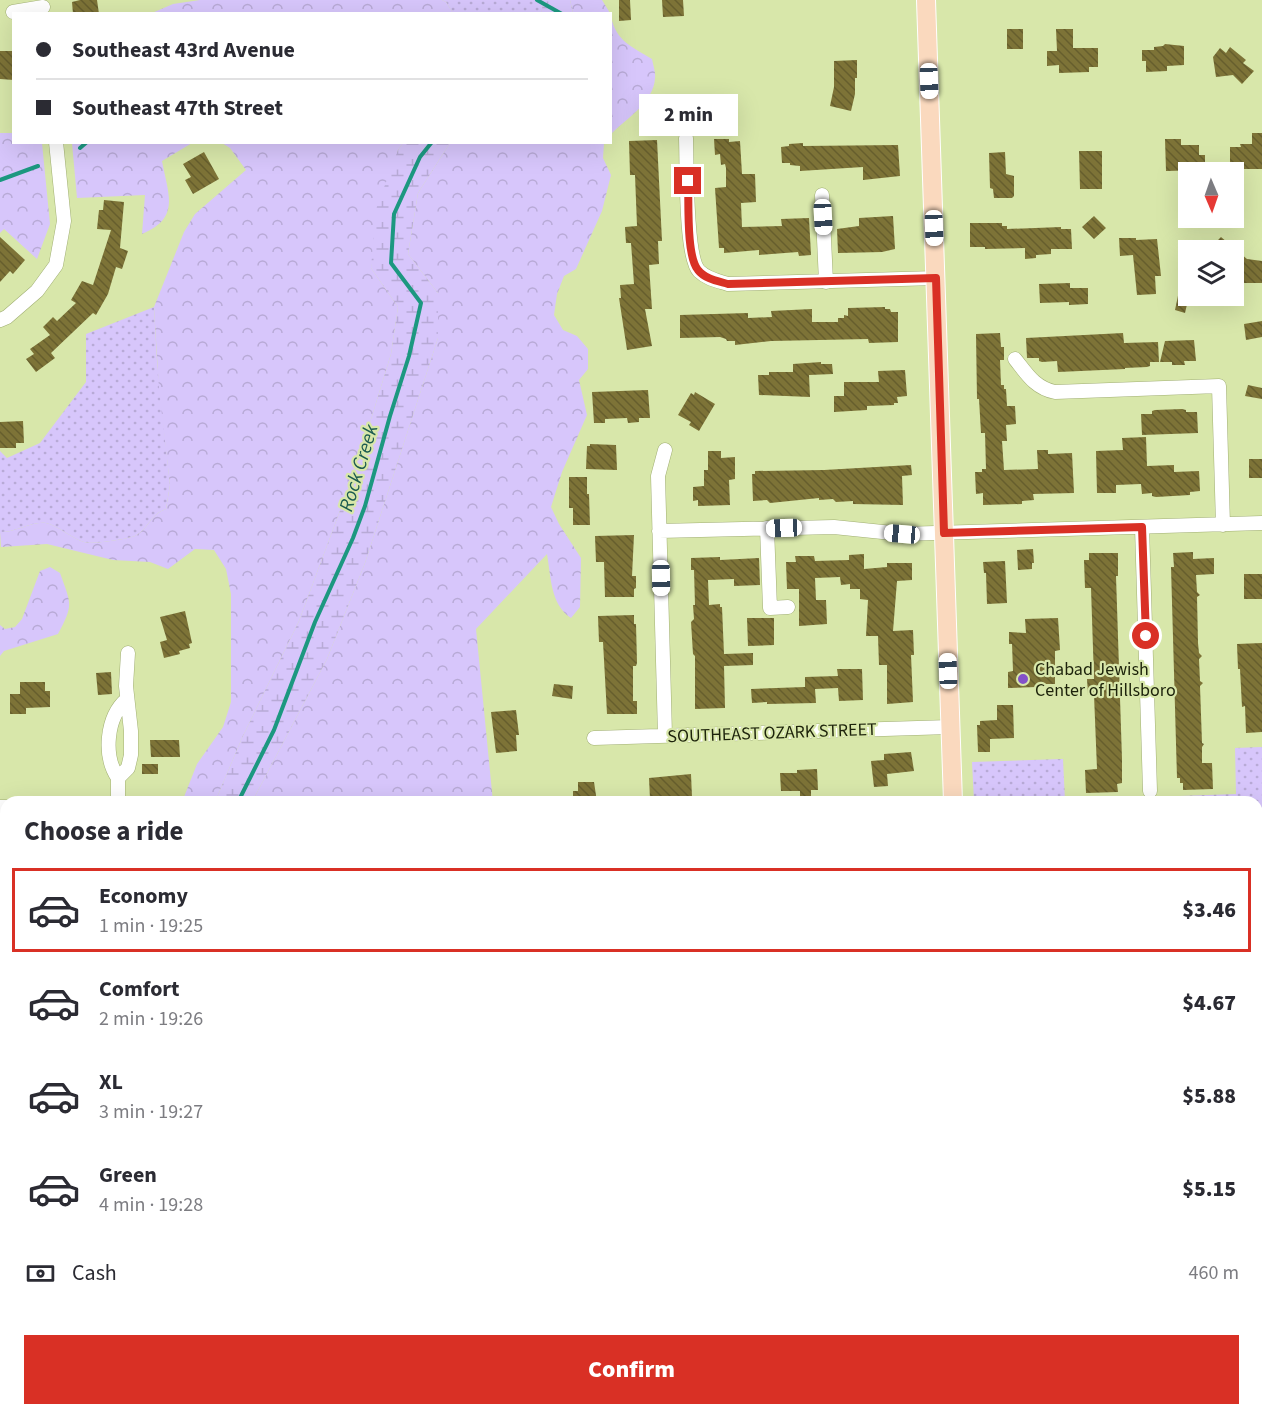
<!DOCTYPE html>
<html lang="en">
<head>
<meta charset="utf-8">
<style>
  :root { --surface:#fff; --page:#f2f2f3; --text:#2b2b33; --muted:#7c7c81; --line:#e1e1e2; --accent:#d93025 }
  body { margin:0; font-family:"Source Sans 3",sans-serif; background:var(--page); color:var(--text); height:100vh; display:flex; flex-direction:column; font-size:22px; white-space:nowrap }
  * { box-sizing:border-box; margin:0 }
  p { font-size:20px; color:var(--muted) }
  .icon { flex:none; width:33px; height:33px; fill:none; stroke:currentColor; stroke-width:2; stroke-linecap:round; stroke-linejoin:round }
  .map { position:relative; flex:1; overflow:hidden }
  .side { position:absolute; left:0px; top:796px; width:1263px; height:620px; display:flex; flex-direction:column; background:var(--surface); border-radius:18px 18px 0 0; box-shadow:0 6px 24px #0002 }
  .side>* { flex:none }
  .banner { position:absolute; left:12px; top:12px; width:600px; height:132px; border-radius:0px; box-shadow:0 6px 24px #0002; display:grid; align-content:center; height:132px; padding:0 24px; background:var(--surface) }
  .needle { width:39px; rotate:178deg }
  .buttons { position:absolute; left:1178px; top:162px; display:grid; gap:12px }
  .buttons a { display:grid; place-items:center; width:66px; height:66px; border-radius:0px; background:var(--surface); box-shadow:0 6px 24px #0002; font-size:30px }
  .end { position:absolute; width:27px; height:27px; margin:-14px; border:8px solid #d93025; background:#fff; box-shadow:0 0 0 3px #fff }
  .from { border-radius:50% }
  .bubble { position:absolute; height:42px; border-radius:0px; background:var(--surface); box-shadow:0 6px 24px #0002; font-size:20px; font-weight:800; line-height:42px; text-align:center }
  .car { position:absolute; width:18px; height:36px; margin:-18px -9px; border-radius:8px; box-shadow:0 0 4px 2px #0007; background:linear-gradient(#fff 24%,#345 0 40%,#fff 0 76%,#345 0 86%,#fff 0) }
  .banner b { display:flex; align-items:center; gap:21px; height:57px; font-size:22px }
  .banner b+b { border-top:2px solid var(--line) }
  .banner i { width:15px; height:15px; background:var(--text) }
  ul { padding:0; list-style:none }
  li { display:flex; align-items:center; gap:18px; height:84px; margin:0 12px 9px; padding:0 12px; border:3px solid transparent; border-radius:0px }
  li div { flex:1 }
  li b { display:block; font-size:22px }
  li em { font-style:normal; font-weight:800 }
  li.on { border-color:var(--accent) }
  li>.icon { width:54px; height:54px; stroke-width:1.5 }
  h2 { padding:0 24px; font-size:27px; line-height:72px }
  .pay { display:flex; align-items:center; gap:15px; height:66px; padding:0 24px; font-size:22px }
  .pay p { margin-inline-start:auto }
  .cta { display:flex; gap:12px; margin-top:auto; padding:12px 24px }
  .cta a { flex:1; height:69px; border-radius:0px; background:var(--accent); color:#fff; font-size:24px; font-weight:800; line-height:69px; text-align:center }
  .map>svg:first-child { display:block }
  .grass { fill:url(#grass-dots) }
  .forest { fill:url(#forest-crowns) }
  .wetland { fill:url(#wetland-marsh) }
  .lines { fill:none; stroke-linecap:round; stroke-linejoin:round }
  .stream { stroke:#1c9880; stroke-width:4 }
  .building { fill:url(#building-back-hatch) }
  .minor-casing { stroke:#a1af74; stroke-width:15 }
  .major-casing { stroke:#fff; stroke-width:20 }
  .path { stroke:#9ba776; stroke-width:2; stroke-dasharray:3 3; stroke-linecap:butt }
  .minor { stroke:#fff; stroke-width:14 }
  .major { stroke:#fad9be; stroke-width:18 }
  .route { stroke:#d93025; stroke-width:8 }
  .poi-dot { fill:#8351c9; stroke:#d8e7aa; stroke-width:2 }
  .labels { text-anchor:middle; dominant-baseline:central; stroke-width:4.5; stroke-linejoin:round; paint-order:stroke }
  .poi-label { font-size:18px; fill:#1d230b; stroke:#d8e7aa; text-anchor:start }
  .street-label { font-size:18px; fill:#1d230b; stroke:#d8e7aa }
  .water-label { font-size:20px; font-style:italic; fill:#1d5c51; stroke:#d8e7aa }
</style>
</head>
<body>
<div class="map">
<svg width="1262" height="1415" viewBox="0 0 1262 1415">
  <defs>
    <pattern id="grass-dots" width="8" height="8" patternUnits="userSpaceOnUse" patternTransform="scale(1.5)"><rect width="8" height="8" fill="#d7c6fb"/><path d="M2 2h.1M6 6h.1" fill="none" stroke="#b8aad6" stroke-width="1.8" stroke-linecap="round"/></pattern>
    <pattern id="forest-crowns" width="20" height="18" patternUnits="userSpaceOnUse" patternTransform="scale(1.5)"><rect width="20" height="18" fill="#d7c6fb"/><path d="M2 6a3 3 0 1 1 6 0M12 15a3 3 0 1 1 6 0" fill="none" stroke="#b8aad6"/></pattern>
    <pattern id="wetland-marsh" width="20" height="14" patternUnits="userSpaceOnUse" patternTransform="scale(1.5)"><rect width="20" height="14" fill="#d7c6fb"/><path d="M1 5h8M5 5V1M11 12h8M15 12V8" fill="none" stroke="#b8aad6"/></pattern>
    <pattern id="building-back-hatch" width="6" height="6" patternUnits="userSpaceOnUse" patternTransform="scale(1.5)"><rect width="6" height="6" fill="#7d7337"/><path d="M-1 5l2 2M0 0l6 6M5-1l2 2" fill="none" stroke="#665e2d"/></pattern>
  </defs>
  <rect width="100%" height="100%" fill="#d8e7aa"/>
  <path class="grass" d="M442,0H544L541,14L453,13L446,2Z
    M154,307L157,361L170,485L166,509C149,515 149,529 135,536C127,539 91,545 84,542C71,538 59,526 46,523C30,521 16,533 0,532V451L7,458L40,443L86,382V334Z
    M1262,747V865H1257V802H974L972,762L1063,759L1065,800L1236,794L1235,748Z"/>
  <path class="forest" d="M200,0H442L446,2L453,13H152L173,4Z
    M570,0H602L610,13H573Z
    M611,17C617,42 631,46 652,59C653,65 656,73 655,78C654,102 626,119 611,134Z
    M0,133H13L14,142L42,143L50,224L37,259L4,229L0,233Z
    M72,143H192L162,161C168,194 181,218 142,234L145,195L77,198Z
    M222,143H403L398,150L371,268L398,307L391,354L357,465L299,621L242,738L215,802H182L197,764L223,727L231,702V594L226,569L214,550L195,549L168,569L150,562L113,560L47,544L1,547L0,532C16,533 30,521 46,523C59,526 71,538 84,542C91,545 127,539 135,536C149,529 149,515 166,509L170,485L159,389L154,307L184,232L195,214L246,170L230,148Z
    M450,143H604L603,158L611,175L602,211L576,269L564,276L557,294L554,315L563,330L577,336L588,349V369L579,380L587,415L562,472L551,507L559,524L581,558L580,607L571,618C550,604 551,576 547,554L476,629L493,802H252L327,659L365,563L438,338V293L408,254L418,193Z
    M50,567L60,573C71,604 74,604 58,634L4,651L0,656V625L5,629L15,627L22,619L40,571Z
    M6,1012V1410H61L62,1415H0V1020Z
    M100,1410H278L290,1415H100Z
    M335,1410H404L398,1415H349Z"/>
  <path class="wetland" d="M544,0H570L573,13H541Z
    M403,143H450L418,193L408,254L438,293V338L365,563L327,659L252,802H215L242,738L299,621L357,465L391,354L398,307L371,268L376,209L398,150Z
    M278,1410H335L349,1415H290Z"/>
  <g class="lines">
    <path class="stream" d="M537,0L562,14
      M80,148L87,142
      M0,180L38,166
      M238,802L274,730L315,622L353,538L365,506L390,416L409,356L421,303L391,263L394,214L420,157L432,142
      M73,1410L74,1415
      M294,1410L306,1415
      M415,1415L421,1410"/>
  </g>
  <path class="building" d="M80,0H97L99,14H73L72,2Z
    M619,0H630L631,20L619,21Z
    M662,0H683L684,16L663,17Z
    M1007,29H1023V49H1007Z
    M1056,29H1073V48H1098V67H1089V72L1059,73V65L1047,66V51H1057Z
    M1165,44L1184,46V65L1167,66V71L1146,72V61H1142V50H1154V47L1163,46Z
    M1230,47L1246,60L1243,63L1254,71L1242,84L1233,75L1216,77L1213,57L1220,48L1226,53Z
    M0,51H14V80L0,79Z
    M857,60V78H855V94L851,111L830,106L834,87V61Z
    M1252,133H1262V169H1230V147H1241L1240,144H1252Z
    M714,139H729V142L740,141L742,174H755L756,202L741,203L742,227L782,226L781,219L809,218L811,255L799,256L798,252L759,255V250L724,253V248H719L715,188L726,187V168L725,164L721,165L720,154L715,155Z
    M1165,139H1181V145H1199V155H1205V170L1166,171Z
    M657,140L662,241H658L659,264L649,265L652,309H645L652,346L627,350L619,298H621L620,285L634,284L631,243H626L625,227L637,226L635,175H630L629,141Z
    M803,143V146L898,145L900,176L863,180V167L800,171V166L790,165V163H782L781,147L789,146V144Z
    M1079,151H1102V189H1080Z
    M204,152L219,179L193,194L185,180L191,177L183,164Z
    M1005,152L1006,174L1014,176V196L1012,198H994L993,189L990,188L989,153Z
    M104,200L124,202L120,248L128,251L122,269L116,267L108,294L96,315L93,313L51,353L55,358L36,372L26,359L34,354L30,349L50,335L43,327L53,317L57,321L76,303L71,300L82,281L93,285L111,230L97,229L99,210H103Z
    M893,216L895,249L882,252L838,253L837,229L859,226V218Z
    M1094,216L1106,228L1094,239L1082,227Z
    M970,223H1002V226H1007V229L1061,227V229H1071L1072,249H1051V254L1036,255V258L1025,259V248L985,249V247H970Z
    M0,237L25,260L13,274L10,271L0,282Z
    M1221,237L1247,259L1262,261V283H1242L1241,279L1233,270V250H1208Z
    M1119,238H1136V240L1157,239L1161,276H1155L1156,294L1137,295L1133,255L1120,256Z
    M1184,267H1188L1189,296L1185,313L1175,310Z
    M1070,283V288H1088V304L1069,305V302L1040,303L1039,284Z
    M885,307V309H890L891,312H898V342L869,343L868,339L771,341L735,345V341H727L726,339L720,337L680,338V315L748,313V318L772,317L771,311L812,309V322H838V318H844V315L848,316V308Z
    M1262,321V337L1246,340L1244,324Z
    M1000,333L1001,347H1004V360H1000L1001,385H1004V389H1006L1007,406H1015L1016,424L1006,425L1007,441H1002L1004,470L1038,469L1037,450H1048V454L1072,453L1074,493L1033,494L1034,500L1022,501V504L983,505V493L976,494L975,472H982V469H986L985,433H981L979,399H977L976,334Z
    M1123,333L1124,343L1158,342L1159,362H1150V366L1147,367L1125,368V369L1058,372L1057,361L1042,362L1039,361V358H1027L1026,338Z
    M1194,340L1196,361H1184L1185,365H1172V362H1160L1165,341Z
    M821,362V364H832L833,374L809,375L810,397L759,395L758,375H769V372H793V364Z
    M905,370L907,396L897,397L898,403H894V405L867,406V410L834,412V396H844V382H879L878,371Z
    M1248,385L1262,388V399L1245,396Z
    M648,390L650,418H639V422L628,423L627,418L605,419V423H594L592,392Z
    M695,392L715,404L699,431L689,425L691,422L678,415L691,393L694,395Z
    M1182,409L1186,410V412H1197L1198,433L1142,435L1141,414H1152V411L1155,410Z
    M23,421L24,443H16V448H0V422Z
    M1146,437L1147,466L1174,465V472L1199,471L1200,491L1190,492V495L1156,497L1152,496V493L1142,494L1141,484L1116,485V493H1097L1096,451L1123,450L1122,438Z
    M590,444L616,445L617,470L586,469L587,446H590Z
    M708,451H721V458L735,457V479L729,480L730,505L698,506V500L693,501V487L704,486V470H708Z
    M1249,459H1262V478H1249Z
    M911,465L912,475L902,476L903,505L853,504V501L836,502L833,499L819,500V498L770,503L767,500L753,501L752,474H755V471L824,470Z
    M569,477H587V494H589L590,525H573V508H569Z
    M634,535L632,576H636V588L634,589V597H605L604,562H596L595,536Z
    M1033,549L1034,563H1032V569L1018,570L1017,550Z
    M1193,552V559L1214,558V574L1196,575L1197,592L1200,595L1197,597L1198,643L1199,653L1202,656L1199,659L1200,681L1203,683L1200,686L1202,743L1204,744L1202,747V763H1212L1213,789L1183,790V783H1180V778H1177L1171,567H1174L1173,553Z
    M1089,553H1118V576H1116L1122,759V783L1117,784L1118,792L1086,793L1085,770L1097,769L1094,695H1088L1087,679H1094L1091,588H1085L1084,560H1089Z
    M864,554V569L887,567V563H912V580L897,581L893,631L913,630L914,655H911L913,702L887,704V665H879L878,636H866L868,600L860,599V589H850V584L841,585L840,577L815,578L816,600H826L827,624L799,626V589H787L786,562H796L795,556H814L815,561L849,560V555Z
    M720,557V560L759,558L760,585L734,586V579L708,580L709,605L720,604V607H722L724,654L753,653V665L724,666L725,708L695,709V656L693,654L691,622L694,619L693,605H695L694,570H691V558Z
    M1005,561L1007,603L987,604L986,573H984L983,562Z
    M1244,574H1262V599H1244Z
    M185,611L192,643L189,644L190,648L179,651L180,654L164,658L160,642L167,640L160,617Z
    M634,615V624H636L637,663L636,666H633V701H637V714H607L603,642H599L598,616Z
    M747,618H774V645L748,646Z
    M1058,618L1060,650L1055,651V684H1036V687L1008,688V672L1013,671L1012,644H1009V632L1026,633L1025,619Z
    M1262,643V732L1246,733L1245,706L1242,707L1240,669H1238L1237,644Z
    M837,669H862L863,700L839,701L838,688L815,689L816,703L767,704V702L752,703L751,689L805,687V677L838,676Z
    M111,672L112,694L98,695L96,673Z
    M20,682H45V691H50V707L26,708V714H10V694H20Z
    M554,684L573,686L572,699L552,696Z
    M997,705H1013L1014,738L990,739V752H978L977,725H980V721L997,720Z
    M516,710L519,735H516L517,751L496,753L491,712Z
    M150,740H179L180,757H151Z
    M911,752L914,771L887,774L888,786L874,787L871,761L884,760V754Z
    M142,764H158V774H142Z
    M817,769L818,790H811V796H800V791H781L780,773H797V770Z
    M691,774L692,797L650,799L649,778Z
    M578,782H594L597,802H573V791H578Z"/>
  <g class="lines">
    <g class="minor-casing">
      <path id="minor" d="M13,12L43,7
        M686,138C687,163 685,256 699,271C707,279 718,281 728,284L936,278
        M822,195L826,282
        M0,320L7,317L37,291L56,265L64,221L56,142
        M1015,359C1027,374 1035,388 1055,392L1219,386L1223,525
        M1142,527L1150,791
        M767,528L770,608L788,607
        M659,531L834,527L902,534L1262,523
        M665,735L658,476L665,450
        M594,738L950,727
        M118,778C103,756 106,717 127,699
        M118,802V778L128,768L131,755V731L126,686L128,653
        M0,807H6
        M1257,1210H1262
        M1257,1364H1262
        M1257,1381L1258,1415
        M682,1410V1415"/>
    </g>
    <g class="major-casing">
      <path id="major" d="M926,0L953,802
        M973,1410L974,1415"/>
    </g>
    <path class="path" d="M0,1264H6
      M368,1410L370,1415"/>
    <use href="#minor" class="minor"/>
    <use href="#major" class="major"/>
  </g>
  <g class="lines">
    <path class="route" d="M688,181C689,201 686,256 698,270C705,279 718,281 728,284L936,278L944,533L1142,527L1146,636"/>
  </g>
  <circle class="poi-dot" cx="1023" cy="679" r="6"/>
  <g class="labels">
    <g class="poi-label">
      <text x="1035" y="669">Chabad Jewish<tspan x="1035" dy="21">Center of Hillsboro</tspan></text>
    </g>
    <g class="street-label">
      <text transform="translate(772 733) rotate(-2)">SOUTHEAST OZARK STREET</text>
    </g>
    <g class="water-label">
      <text transform="translate(359 468) rotate(-73)">Rock Creek</text>
    </g>
  </g>
</svg>
<div class="buttons">
<a><svg class="needle" viewBox="-14 -14 28 28"><path d="M0-13l5 13h-10z" fill="#e53935"/><path d="M0 13l5-13h-10z" fill="#7c7c81"/></svg></a>
<a><svg class="icon" aria-label="layers" viewBox="0 0 24 24"><path d="M12 4l9 5-9 5-9-5zM3 14l9 5 9-5"/></svg></a>
</div>
<i class="end from" style="left:1146px;top:636px"></i>
<i class="end" style="left:688px;top:181px"></i>
<div class="bubble" style="left:639px;top:94px;width:99px">2 min</div>
<i class="car" style="left:929px;top:81px;rotate:178deg"></i>
<i class="car" style="left:823px;top:217px;rotate:177deg"></i>
<i class="car" style="left:934px;top:228px;rotate:178deg"></i>
<i class="car" style="left:784px;top:528px;rotate:268deg"></i>
<i class="car" style="left:902px;top:534px;rotate:275deg"></i>
<i class="car" style="left:661px;top:578px;rotate:179deg"></i>
<i class="car" style="left:948px;top:671px;rotate:358deg"></i>
<div class="banner">
<b><i class="from"></i>Southeast 43rd Avenue</b>
<b><i></i>Southeast 47th Street</b>
</div>
<section class="side">
<h2>Choose a ride</h2>
<ul>
<li class="on"><svg class="icon" aria-label="car" viewBox="0 0 24 24"><path d="M5 17H2v-5l4-1 3-4h7l3 4 3 1v5h-3M9 17h6M6 11h13"/><circle cx="7" cy="17" r="2"/><circle cx="17" cy="17" r="2"/></svg><div><b>Economy</b><p>1 min · 19:25</p></div><em>$3.46</em></li>
<li><svg class="icon" aria-label="car" viewBox="0 0 24 24"><path d="M5 17H2v-5l4-1 3-4h7l3 4 3 1v5h-3M9 17h6M6 11h13"/><circle cx="7" cy="17" r="2"/><circle cx="17" cy="17" r="2"/></svg><div><b>Comfort</b><p>2 min · 19:26</p></div><em>$4.67</em></li>
<li><svg class="icon" aria-label="car" viewBox="0 0 24 24"><path d="M5 17H2v-5l4-1 3-4h7l3 4 3 1v5h-3M9 17h6M6 11h13"/><circle cx="7" cy="17" r="2"/><circle cx="17" cy="17" r="2"/></svg><div><b>XL</b><p>3 min · 19:27</p></div><em>$5.88</em></li>
<li><svg class="icon" aria-label="car" viewBox="0 0 24 24"><path d="M5 17H2v-5l4-1 3-4h7l3 4 3 1v5h-3M9 17h6M6 11h13"/><circle cx="7" cy="17" r="2"/><circle cx="17" cy="17" r="2"/></svg><div><b>Green</b><p>4 min · 19:28</p></div><em>$5.15</em></li>
</ul>
<div class="pay"><svg class="icon" aria-label="cash" viewBox="0 0 24 24"><path d="M3 7h18v10H3z"/><circle cx="12" cy="12" r="2"/></svg>Cash<p>460 m</p></div>
<div class="cta"><a>Confirm</a></div>
</section>
</div>
</body>
</html>
